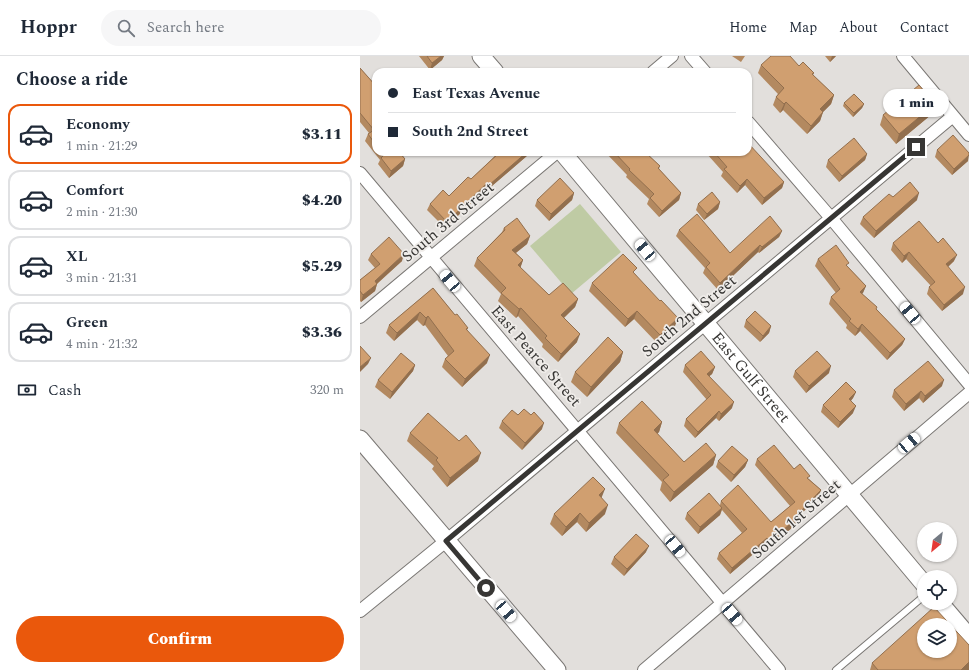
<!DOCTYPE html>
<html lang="en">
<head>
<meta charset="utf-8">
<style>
  :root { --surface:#fff; --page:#f6f6f7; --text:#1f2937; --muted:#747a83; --line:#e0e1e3; --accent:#ea580c }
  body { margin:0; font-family:Spectral,serif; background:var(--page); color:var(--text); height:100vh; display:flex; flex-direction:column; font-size:15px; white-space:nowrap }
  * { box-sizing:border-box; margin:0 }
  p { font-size:13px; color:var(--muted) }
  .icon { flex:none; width:22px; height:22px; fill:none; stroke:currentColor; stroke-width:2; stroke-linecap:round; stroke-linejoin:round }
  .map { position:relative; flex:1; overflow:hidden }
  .details { display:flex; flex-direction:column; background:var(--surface); width:360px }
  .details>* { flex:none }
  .hud { position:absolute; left:12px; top:12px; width:380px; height:88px; border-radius:12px; box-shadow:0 1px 3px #0004; display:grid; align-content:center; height:88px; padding:0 16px; background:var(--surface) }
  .needle { width:26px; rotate:209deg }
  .controls { position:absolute; left:557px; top:466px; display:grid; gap:8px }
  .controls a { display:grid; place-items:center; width:40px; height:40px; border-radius:50%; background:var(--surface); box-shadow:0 1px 3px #0004; font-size:20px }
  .end { position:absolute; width:18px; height:18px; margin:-9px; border:5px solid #373634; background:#fff; box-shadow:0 0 0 2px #fff }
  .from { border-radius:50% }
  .bubble { position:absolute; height:28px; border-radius:14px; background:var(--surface); box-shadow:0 1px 3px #0004; font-size:13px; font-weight:800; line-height:28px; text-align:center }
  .car { position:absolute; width:12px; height:24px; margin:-12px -6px; border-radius:5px; box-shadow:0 0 3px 1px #0007; background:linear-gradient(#fff 24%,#345 0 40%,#fff 0 76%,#345 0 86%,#fff 0) }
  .hud b { display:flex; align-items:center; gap:14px; height:38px; font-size:15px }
  .hud b+b { border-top:1px solid var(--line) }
  .hud i { width:10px; height:10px; background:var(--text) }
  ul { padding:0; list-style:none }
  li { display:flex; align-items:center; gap:12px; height:60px; margin:0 8px 6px; padding:0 8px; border:2px solid var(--line); border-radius:12px }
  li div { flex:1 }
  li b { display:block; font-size:15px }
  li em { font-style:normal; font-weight:800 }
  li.active { border-color:var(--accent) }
  li>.icon { width:36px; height:36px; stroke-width:1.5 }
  h2 { padding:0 16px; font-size:18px; line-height:48px }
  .pay { display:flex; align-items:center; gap:10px; height:44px; padding:0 16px; font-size:15px }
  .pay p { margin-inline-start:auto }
  .cta { display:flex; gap:8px; margin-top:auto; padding:8px 16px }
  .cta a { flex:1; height:46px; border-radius:24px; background:var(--accent); color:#fff; font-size:16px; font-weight:800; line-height:46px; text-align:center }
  header { display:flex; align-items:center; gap:24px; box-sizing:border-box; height:56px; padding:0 20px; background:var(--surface); border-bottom:1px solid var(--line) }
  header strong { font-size:19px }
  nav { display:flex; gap:22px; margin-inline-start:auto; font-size:14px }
  .search { width:280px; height:36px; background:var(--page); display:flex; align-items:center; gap:10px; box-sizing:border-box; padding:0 14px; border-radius:22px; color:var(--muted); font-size:15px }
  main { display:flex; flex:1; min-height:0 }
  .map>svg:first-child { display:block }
  .green { fill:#bfcba4 }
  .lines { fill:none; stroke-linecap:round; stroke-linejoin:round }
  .lane-casing { stroke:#7a7774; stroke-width:8 }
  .street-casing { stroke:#7a7774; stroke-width:14 }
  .secondary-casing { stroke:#7a7774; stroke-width:19 }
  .lane { stroke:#fff; stroke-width:6 }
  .street { stroke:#fff; stroke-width:12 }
  .secondary { stroke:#fff; stroke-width:17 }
  .wall { fill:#b38960 }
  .shaded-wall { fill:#926f4e }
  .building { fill:#d09f70; stroke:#926f4e; fill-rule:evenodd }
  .route { stroke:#373634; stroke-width:5 }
  .labels { text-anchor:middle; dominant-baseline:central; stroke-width:3.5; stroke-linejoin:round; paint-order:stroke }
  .street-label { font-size:16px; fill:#373634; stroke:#efece9 }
</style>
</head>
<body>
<header>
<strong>Hoppr</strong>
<div class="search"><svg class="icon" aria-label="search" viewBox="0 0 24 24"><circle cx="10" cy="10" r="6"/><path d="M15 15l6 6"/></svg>Search here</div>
<nav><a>Home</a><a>Map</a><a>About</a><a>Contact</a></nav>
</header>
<main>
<section class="details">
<h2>Choose a ride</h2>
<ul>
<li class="active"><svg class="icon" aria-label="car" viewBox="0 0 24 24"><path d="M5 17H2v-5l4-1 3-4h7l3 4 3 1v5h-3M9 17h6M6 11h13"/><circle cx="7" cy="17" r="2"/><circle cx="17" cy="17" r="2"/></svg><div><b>Economy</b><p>1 min · 21:29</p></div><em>$3.11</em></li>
<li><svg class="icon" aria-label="car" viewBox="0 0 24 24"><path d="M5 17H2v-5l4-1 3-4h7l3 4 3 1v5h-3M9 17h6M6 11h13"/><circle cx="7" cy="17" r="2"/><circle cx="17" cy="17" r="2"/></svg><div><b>Comfort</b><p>2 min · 21:30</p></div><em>$4.20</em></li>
<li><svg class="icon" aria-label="car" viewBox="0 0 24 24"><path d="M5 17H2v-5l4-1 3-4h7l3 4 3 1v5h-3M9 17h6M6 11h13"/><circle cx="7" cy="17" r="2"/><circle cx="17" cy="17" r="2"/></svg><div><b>XL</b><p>3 min · 21:31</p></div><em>$5.29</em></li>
<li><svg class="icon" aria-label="car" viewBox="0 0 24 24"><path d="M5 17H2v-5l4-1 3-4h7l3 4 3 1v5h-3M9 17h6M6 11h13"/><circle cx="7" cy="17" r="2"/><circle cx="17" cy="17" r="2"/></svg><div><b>Green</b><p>4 min · 21:32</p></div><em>$3.36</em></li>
</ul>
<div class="pay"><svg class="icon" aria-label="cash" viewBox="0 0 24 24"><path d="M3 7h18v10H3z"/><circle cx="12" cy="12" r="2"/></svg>Cash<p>320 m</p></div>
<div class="cta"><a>Confirm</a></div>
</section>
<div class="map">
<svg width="609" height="614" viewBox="0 0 609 614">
  <rect width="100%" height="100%" fill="#e2dfdc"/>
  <path class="green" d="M220,148L261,196L211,238L170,190Z"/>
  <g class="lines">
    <g class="lane-casing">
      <path id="lane" d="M476,614L564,540"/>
    </g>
    <g class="street-casing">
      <path id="street" d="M331,0L345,16
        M543,0L609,79
        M293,16L312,0
        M388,66L471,162L609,328
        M0,117L419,614
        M0,261L197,96
        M0,555L86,485L593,60
        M284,614L609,337"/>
    </g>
    <g class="secondary-casing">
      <g id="secondary">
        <path d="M121,0L135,16"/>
        <path id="s1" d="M202,96L564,528"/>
        <path d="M0,383L197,614"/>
        <path d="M580,547L609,581"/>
      </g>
    </g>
    <use href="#lane" class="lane"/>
    <use href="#street" class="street"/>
    <use href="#secondary" class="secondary"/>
  </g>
  <path class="wall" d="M59,0H84L82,4L70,14Z
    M372,0H385L381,6Z
    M465,0H476L470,6Z
    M401,9L439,10L454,17L453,19L474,39L471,48L463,56L460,65L447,78L423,54L420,57L413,49L416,41L418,38L398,17Z
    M0,12L16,30V96H40L45,103L43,110L29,122L18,108L20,104L5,85L8,78L9,77L0,66Z
    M484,47L504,48L502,52L493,61L483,50Z
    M572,58L536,88L520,69L523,59Z
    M577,94L608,105L592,119L575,101Z
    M137,96H169L168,99L126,135L125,134L85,172L67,154L70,148L89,140L111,123L138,97Z
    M245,96H285L300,110L299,113L321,137L319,144L299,161L287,148L289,143L266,121L267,119Z
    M348,96H388L424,126L422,132L402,149L385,129L377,137L361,120L363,116L347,98Z
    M507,98L505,104L479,126L466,111L468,104Z
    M214,137L212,144L189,165L175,150L177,144Z
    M533,141L557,144L514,182L500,168L503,161Z
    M360,146L358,153L344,164L336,154L338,148Z
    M144,172L170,180L167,188L156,197L163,204L160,212L189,239L218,243L215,251L204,262L217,286L198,306L182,291L183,288L158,260L156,262L138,245L141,238L114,210L117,202L142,176Z
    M319,174L370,197L422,175L419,181L399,197L398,196L358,234L343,217L345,212L316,180Z
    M533,187H578L594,205L588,211L603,238L582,255L567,238L569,231L571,230L546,203L542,207L531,194Z
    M11,198L42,205L17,228L15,235L1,246L0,245V224L15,212L8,204Z
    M458,203L488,211L506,230L502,238L545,283L542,289L527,304L500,275L495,280L486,272L487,269L469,248L471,241L476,237L455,210Z
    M275,218L315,270L297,287L274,263L265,271L229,235L232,227Z
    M73,232L95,259L108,272L107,274L127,307L102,331L82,311L85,303L88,300L65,269L63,270L57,264L34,285L26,277L29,269Z
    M386,264L411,270L409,277L400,286L384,271Z
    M263,296L260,306L227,341L211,326L215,316Z
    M55,309L53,315L30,343L15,331L18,324Z
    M325,309L355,311L352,318L349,320L372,352L359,365L356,362L335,382L324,370L326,363L347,344L323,316Z
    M435,315L469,317L446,337L433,321Z
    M582,330L563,347L559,342L544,355L532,341L534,334Z
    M496,336L493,342L491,345L493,357L478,372L461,356L463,349Z
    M158,359H171L182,373L162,394L139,372L142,365Z
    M302,366L299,376L297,378L324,406L356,399L353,409L310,446L300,434L302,426L256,377L259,367Z
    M50,377L99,385L118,405L87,431L72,413L74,410L47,385Z
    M397,403L434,413L449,423L461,434L458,441L441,458L440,465L408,492L405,488L370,518L357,503L359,497L382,477L362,454L360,459L338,478L325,463L327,457L360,449L361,445L411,466L430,450L395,409Z
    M388,404L385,411L371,426L356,411L358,405Z
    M242,442L245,458L226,476L217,466L202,480L190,468L194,458Z
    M286,496L264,520L251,508L254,501Z
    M512,607L609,614H510Z"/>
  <path class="shaded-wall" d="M81,0H84L82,4L70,14L72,7Z
    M472,0H476L470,6Z
    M474,39L471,48L457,62L460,53Z
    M426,46L423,54L420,57L424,48Z
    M504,48L502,52L493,61L494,57Z
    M575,48L572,58L536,88L539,78Z
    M463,56L460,65L447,78L451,70Z
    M167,96H169L168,99L126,135L129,129Z
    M507,98L505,104L479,126L482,120Z
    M609,99L608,105L592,119L594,113Z
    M45,103L43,110L29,122L31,115Z
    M387,123L385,129L377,137L380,130Z
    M424,126L422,132L402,149L404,142Z
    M127,127L125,134L85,172L87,166Z
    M214,137L212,144L189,165L191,158Z
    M321,137L319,144L299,161L302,155Z
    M559,137L557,144L514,182L516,175Z
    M360,146L358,153L344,164L347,158Z
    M422,175L419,181L399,197L402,191Z
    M170,180L167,188L149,202L152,194Z
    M400,189L398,196L358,234L360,227Z
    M549,196L546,203L542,207L544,200Z
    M44,198L42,205L12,232L15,225Z
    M597,199L594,205L583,215L586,208Z
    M163,204L160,213L158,209Z
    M17,228L15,235L1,246L3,239Z
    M506,230L503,237L497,242L500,236Z
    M605,231L603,238L582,255L584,249Z
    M218,243L215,251L198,267L201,259Z
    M161,252L158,260L156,262L159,253Z
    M277,255L274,263L265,271L268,263Z
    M60,256L57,264L34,285L37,277Z
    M68,260L65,269L63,270L66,262Z
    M318,262L315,270L297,287L300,279Z
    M502,268L500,275L495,280L498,273Z
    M411,270L409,277L400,286L403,280Z
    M220,278L217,286L198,306L201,298Z
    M545,283L542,289L527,304L530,297Z
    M263,296L260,306L227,341L231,331Z
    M130,299L127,307L102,331L105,323Z
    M11,302L8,308L0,316V311Z
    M55,309L53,315L30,343L32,336Z
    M471,310L469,317L446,337L449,330Z
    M355,311L352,318L345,324L347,318Z
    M584,324L582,330L563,347L565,340Z
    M561,335L559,342L544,355L546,348Z
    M496,336L493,342L486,350L489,343Z
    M374,346L372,352L359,365L361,358Z
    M496,350L493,357L478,372L480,366Z
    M359,355L356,362L335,382L338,376Z
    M302,366L299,376L290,384L294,374Z
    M184,367L182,373L162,394L165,387Z
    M121,397L118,405L87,431L90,422Z
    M356,399L353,409L310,446L314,436Z
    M388,404L385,411L371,426L374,419Z
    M245,433L241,443L239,439Z
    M461,434L458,441L437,462L440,456Z
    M248,449L245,458L226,476L229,467Z
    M362,452L360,459L338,478L340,471Z
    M220,457L217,466L202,480L206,471Z
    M442,458L440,465L408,492L410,485Z
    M407,482L405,488L370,518L372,512Z
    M289,490L286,496L264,520L267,513Z
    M609,606V614H601Z"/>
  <path class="building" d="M67,0H81L72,7Z
    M411,0H430L439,10L443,6L454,17L452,18L474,39L460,53L463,56L451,70L426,46L424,48L416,41L424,32L401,9Z
    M0,12L16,30V89L8,78L14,74L0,57Z
    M559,29L575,48L539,78L523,59Z
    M494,38L504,48L494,57L484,47Z
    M593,79L609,97V99L594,113L577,94Z
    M494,82L507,98L482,120L468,104Z
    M388,87L424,126L404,142L387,123L380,130L364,113L367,111L354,96H388Z
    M21,96H39L45,103L31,115L21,102L24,99Z
    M140,96H167L129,129L127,127L87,166L70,148L83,134L89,140L108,121L111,123Z
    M254,96H285L300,110L298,112L321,137L302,155L290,142L294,138L269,114L270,113Z
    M200,122L214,137L191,158L177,144Z
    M550,126L559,137L516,175L503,161L529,138L533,141Z
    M352,136L360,146L347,158L338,148Z
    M337,158L370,197L410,160L422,175L402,191L400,189L360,227L346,211L350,207L319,174Z
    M157,162L170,180L152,194L163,204L158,209L189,239L203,227L218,243L201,259L220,278L201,298L185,282L187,280L161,252L159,253L141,237L146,232L117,202L145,174L144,172Z
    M559,165L578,187L583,182L597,199L586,208L605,231L584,249L569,231L575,226L549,196L544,200L533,187Z
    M29,181L44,198L15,225L17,228L3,239L0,235V224L20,208L11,198Z
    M476,189L489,207L486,209L506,230L500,236L517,251L516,253L545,283L530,297L502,268L498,273L489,265L491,263L471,241L480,233L458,203Z
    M263,198L277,212L273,216L300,245L301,244L318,262L300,279L277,255L268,263L232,227Z
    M73,232L95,259L97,258L108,272L106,273L130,299L105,323L85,303L94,295L68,260L66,262L60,256L37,277L29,269Z
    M395,255L411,270L403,280L386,264Z
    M248,281L263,296L231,331L215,316Z
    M0,290L11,302L0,311Z
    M341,295L355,311L347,318L374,346L361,358L359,355L338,376L326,363L351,339L325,309Z
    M457,295L471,310L449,330L435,315Z
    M41,297L55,309L32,336L18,324Z
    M568,305L584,324L565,340L561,335L546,348L534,334Z
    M486,326L496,336L489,343L496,350L480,366L463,349Z
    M282,345L302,366L294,374L324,406L346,387L356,399L314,436L303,424L309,419L259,367Z
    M164,353L171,359L174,356L184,367L165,387L142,365L152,354L158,359Z
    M68,357L99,385L106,379L121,397L90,422L76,404L78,402L50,377Z
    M414,389L434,413L440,408L450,420L447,422L461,434L440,456L442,458L410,485L407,482L372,512L359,497L387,473L361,445L378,429L411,466L435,446L397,403Z
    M372,390L388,404L374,419L358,405Z
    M233,421L245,433L239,439L248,449L229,467L220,457L206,471L194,458Z
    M349,437L362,452L340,471L327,457Z
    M276,478L289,490L267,513L254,501Z
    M574,551L609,589V606L601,614H518L512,607ZM564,569H590V595H564Z"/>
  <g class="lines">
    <path class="route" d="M126,532L86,485L556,91"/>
  </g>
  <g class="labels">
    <g class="street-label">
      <text transform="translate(88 166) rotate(-40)">South 3rd Street</text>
      <text transform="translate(329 260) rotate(-40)">South 2nd Street</text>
      <text transform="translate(176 300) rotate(49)">East Pearce Street</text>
      <text stroke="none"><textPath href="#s1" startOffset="294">East Gulf Street</textPath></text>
      <text transform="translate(436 463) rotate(-41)">South 1st Street</text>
    </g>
  </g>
</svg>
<div class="controls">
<a><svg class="needle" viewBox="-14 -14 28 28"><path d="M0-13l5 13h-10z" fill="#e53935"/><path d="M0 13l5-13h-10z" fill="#747a83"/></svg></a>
<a><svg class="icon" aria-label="locate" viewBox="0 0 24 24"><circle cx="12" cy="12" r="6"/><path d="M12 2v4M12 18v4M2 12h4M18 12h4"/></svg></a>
<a><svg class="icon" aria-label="layers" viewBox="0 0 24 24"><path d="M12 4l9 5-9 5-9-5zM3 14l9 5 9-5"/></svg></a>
</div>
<i class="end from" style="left:126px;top:532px"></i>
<i class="end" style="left:556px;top:91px"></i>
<div class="bubble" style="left:523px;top:33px;width:66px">1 min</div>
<i class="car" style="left:285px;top:194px;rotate:320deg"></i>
<i class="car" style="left:90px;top:225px;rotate:320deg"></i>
<i class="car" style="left:550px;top:257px;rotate:320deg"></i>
<i class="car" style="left:549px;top:387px;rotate:50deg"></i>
<i class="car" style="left:315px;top:490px;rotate:140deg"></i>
<i class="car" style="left:146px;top:555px;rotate:139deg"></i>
<i class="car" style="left:372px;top:558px;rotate:139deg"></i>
<div class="hud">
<b><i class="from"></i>East Texas Avenue</b>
<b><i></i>South 2nd Street</b>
</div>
</div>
</main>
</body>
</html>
